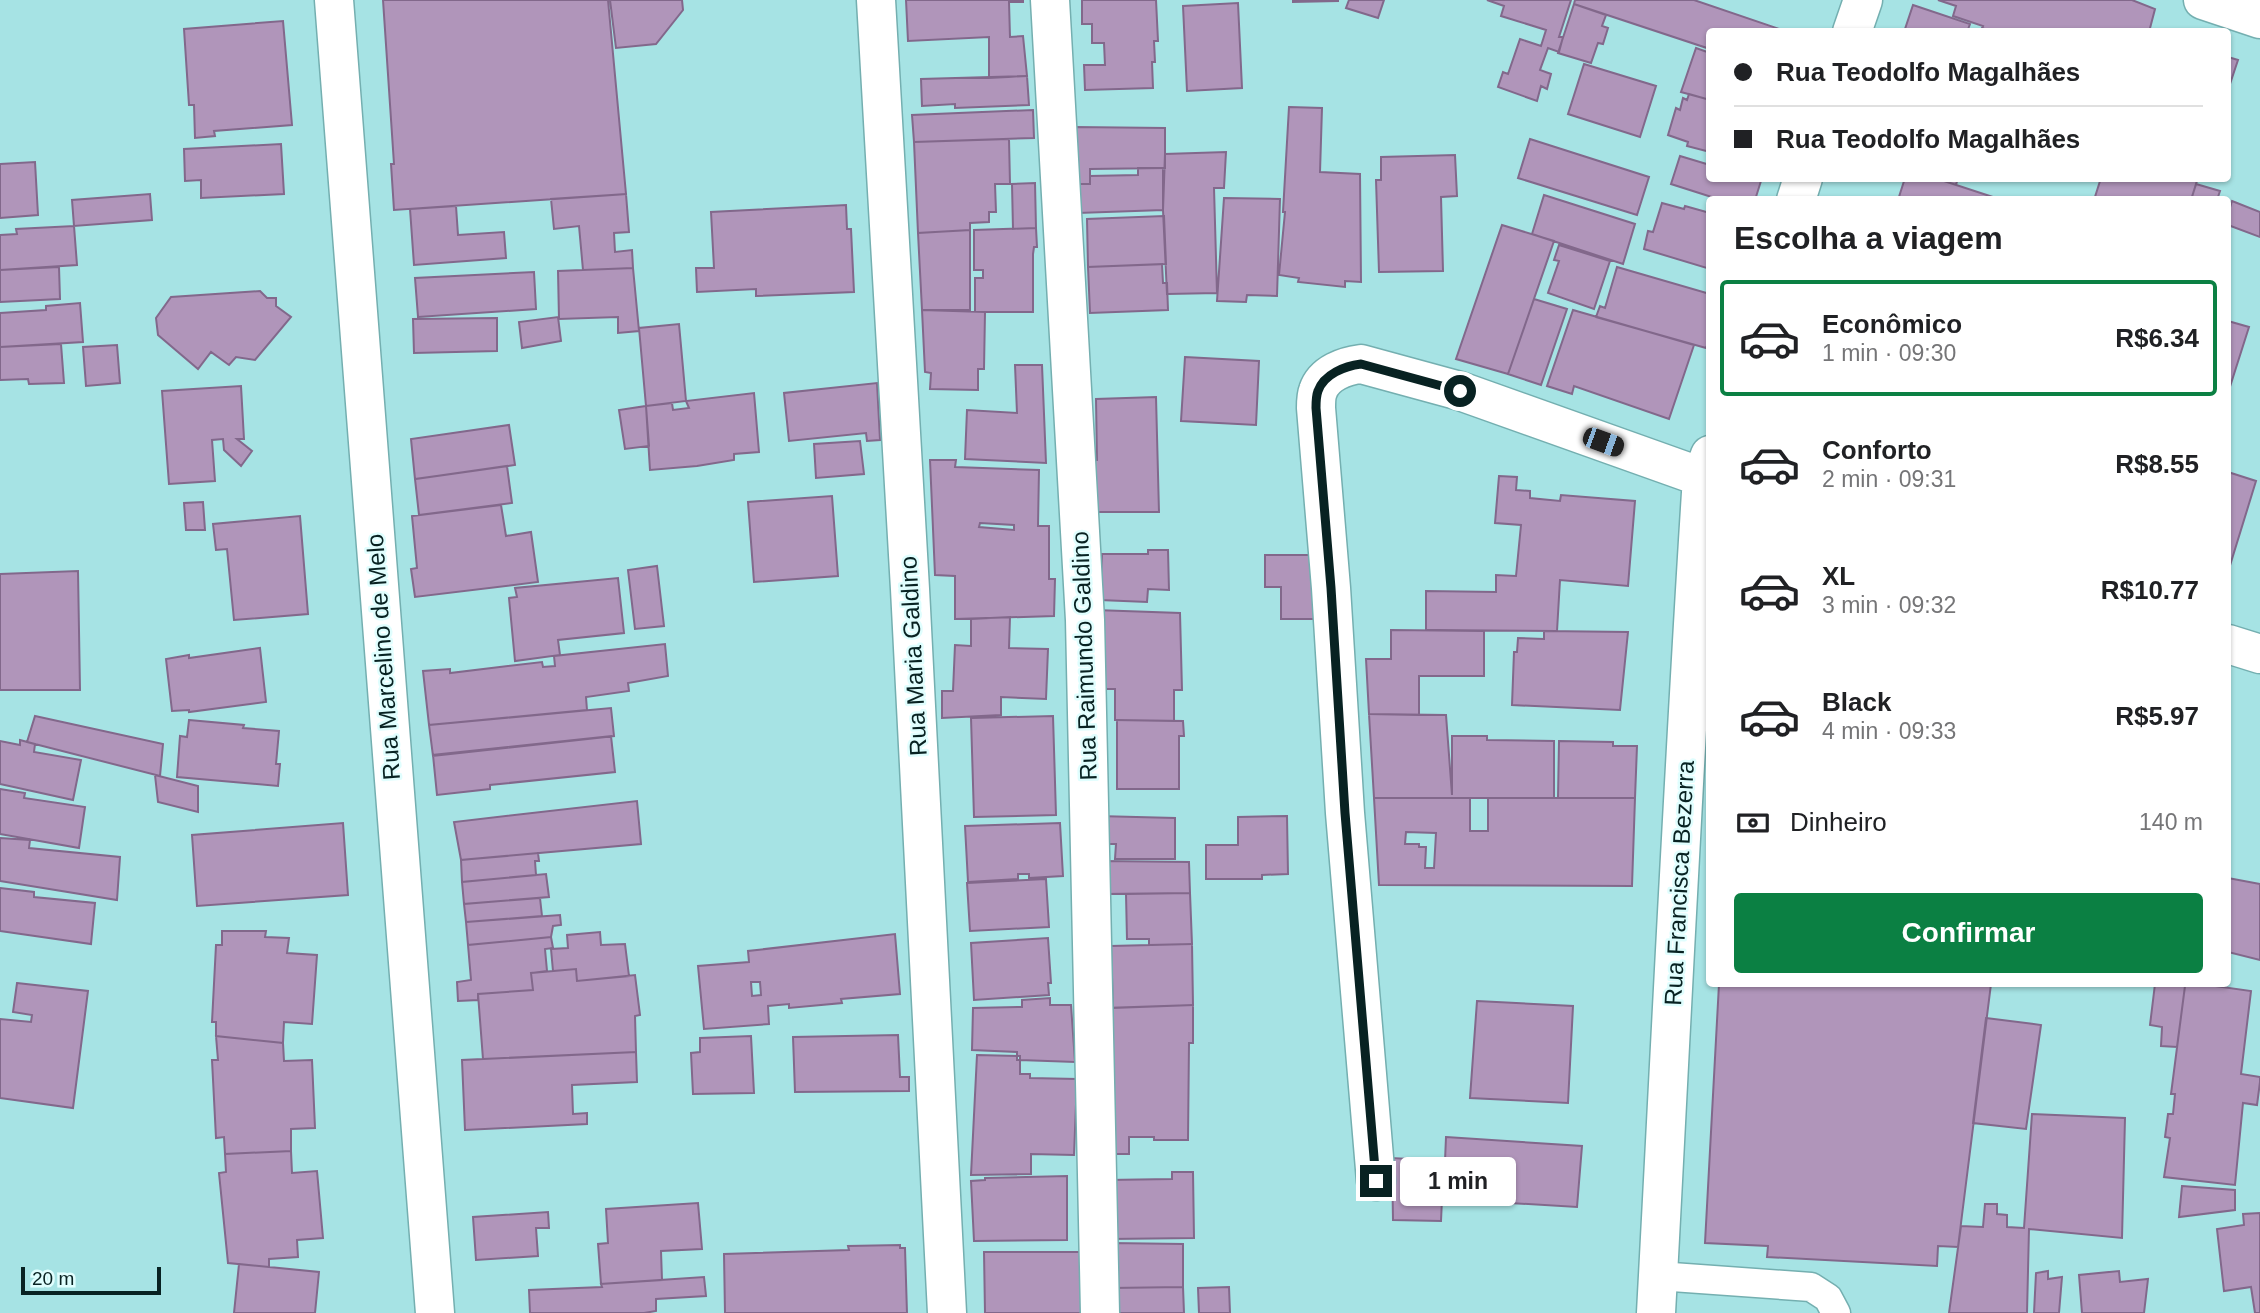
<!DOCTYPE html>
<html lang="pt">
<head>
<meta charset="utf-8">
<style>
  :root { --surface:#fff; --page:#f6f6f6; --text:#202124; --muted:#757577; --line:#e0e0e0; --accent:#0b8043 }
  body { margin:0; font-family:Arial,sans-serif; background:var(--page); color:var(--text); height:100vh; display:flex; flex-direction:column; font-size:26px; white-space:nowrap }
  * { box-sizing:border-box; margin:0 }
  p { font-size:23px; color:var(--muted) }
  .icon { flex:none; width:38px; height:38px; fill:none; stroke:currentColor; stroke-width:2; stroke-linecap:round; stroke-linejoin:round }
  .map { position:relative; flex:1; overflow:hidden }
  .sheet { position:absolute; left:1706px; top:196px; width:525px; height:791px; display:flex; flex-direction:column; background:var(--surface); border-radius:7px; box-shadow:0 2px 5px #0004 }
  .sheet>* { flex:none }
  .banner { position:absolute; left:1706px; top:28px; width:525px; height:154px; border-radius:7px; box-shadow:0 2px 5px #0004; display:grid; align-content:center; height:154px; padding:0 28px; background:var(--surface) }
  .scale { position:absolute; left:21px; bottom:18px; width:140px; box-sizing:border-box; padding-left:7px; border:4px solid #082222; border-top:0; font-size:19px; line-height:24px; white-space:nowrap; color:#082222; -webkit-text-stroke:5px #e0fefe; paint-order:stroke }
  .end { position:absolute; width:32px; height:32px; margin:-16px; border:9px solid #082222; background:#fff; box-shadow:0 0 0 4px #fff }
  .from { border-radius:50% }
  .bubble { position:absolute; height:49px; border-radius:7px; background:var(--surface); box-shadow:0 2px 5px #0004; font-size:23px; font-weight:700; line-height:49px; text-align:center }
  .car { position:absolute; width:21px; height:42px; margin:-21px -10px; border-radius:9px; box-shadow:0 0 5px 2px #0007; background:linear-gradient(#222 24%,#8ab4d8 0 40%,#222 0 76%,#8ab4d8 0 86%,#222 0) }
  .banner b { display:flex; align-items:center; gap:24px; height:66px; font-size:26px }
  .banner b+b { border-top:2px solid var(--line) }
  .banner i { width:18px; height:18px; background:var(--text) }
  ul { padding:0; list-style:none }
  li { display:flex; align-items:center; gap:21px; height:116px; margin:0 14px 10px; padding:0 14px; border:4px solid transparent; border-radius:7px }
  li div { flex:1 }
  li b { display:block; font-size:26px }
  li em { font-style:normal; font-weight:700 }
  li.current { border-color:var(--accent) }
  li>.icon { width:63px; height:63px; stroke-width:1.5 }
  h2 { padding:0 28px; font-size:32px; line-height:84px }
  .pay { display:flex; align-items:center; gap:18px; height:77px; padding:0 28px; font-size:26px }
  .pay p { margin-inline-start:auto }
  .button { display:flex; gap:14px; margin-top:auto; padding:14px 28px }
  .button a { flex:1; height:80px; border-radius:7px; background:var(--accent); color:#fff; font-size:28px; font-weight:700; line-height:80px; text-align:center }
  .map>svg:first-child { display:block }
  .building { fill:#b095ba; stroke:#82688b; stroke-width:2; fill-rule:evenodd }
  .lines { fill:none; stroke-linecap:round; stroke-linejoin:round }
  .service-casing { stroke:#74afb0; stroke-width:31 }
  .minor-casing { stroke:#74afb0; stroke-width:41 }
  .service { stroke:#fff; stroke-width:28 }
  .minor { stroke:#fff; stroke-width:38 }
  .route { stroke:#082222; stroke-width:9 }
  .labels { text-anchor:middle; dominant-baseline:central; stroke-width:5; stroke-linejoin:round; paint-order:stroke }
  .street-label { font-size:24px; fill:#082222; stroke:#e0fefe }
</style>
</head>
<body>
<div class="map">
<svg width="2260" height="1313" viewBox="0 0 2260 1313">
  <rect width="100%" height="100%" fill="#a6e3e4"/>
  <path class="building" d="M383,0H608L626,194L394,210L391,164H394Z
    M610,0H682L683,10L656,44L616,48Z
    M906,0H1023V2H1009L1010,37L1023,36L1027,76L989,78V37L908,41Z
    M1082,0H1156L1158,41H1154L1155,62H1152L1153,88L1085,90L1084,65H1105L1104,43H1092V24H1082Z
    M1293,0H1338V1L1293,2Z
    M1349,0H1384L1378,18L1346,8Z
    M1487,0H1571L1559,37H1563L1559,52L1548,48L1540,70L1551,74L1547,89L1541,86L1537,101L1498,87L1503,72L1508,74L1520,39L1541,46L1546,30L1501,16L1504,6Z
    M1575,0H1694L1788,32H1710V49L1574,4Z
    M1938,0H2132L2155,9L2149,32H1992L1982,28L1983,26L1953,16L1956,6Z
    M1238,3L1242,88L1187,91L1183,6Z
    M1574,4L1606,15L1602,26L1608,28L1603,44L1598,43L1591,63L1558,53Z
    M1913,5L1970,24L1967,32H1904Z
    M283,21L292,125L214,131L215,136L195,138L194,105H189L184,29Z
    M1696,48L1710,53V100L1681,92Z
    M2228,57L2238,60L2228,90Z
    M1584,64L1656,86L1640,137L1568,114Z
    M1027,76L1029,105L955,108V104L922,106L921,79Z
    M1689,94L1710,100V152L1687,146L1688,142L1668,135L1676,108L1680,110L1683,98L1687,100Z
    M1289,107L1322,108L1320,172L1360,174L1361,282L1345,281V287L1298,282L1299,278L1279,275L1285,212H1283Z
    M1033,110L1034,138L914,142L912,115Z
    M1074,127L1165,128V168L1090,169V184H1077Z
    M1009,139L1010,184H995L996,212H989V222L970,223V230L918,233L914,142Z
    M1530,139L1649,177L1637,215L1518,178Z
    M281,144L284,194L201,198V180L185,181L184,149Z
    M1226,152L1224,188H1214L1217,293L1167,294L1163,210L1165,154Z
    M1455,155L1457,196L1441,197L1443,271L1379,272L1376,180H1381V157Z
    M1680,156L1710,165V178H1752L1761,181L1755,200H1721L1671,184Z
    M35,162L38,215L0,218V164Z
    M1138,168H1163V210L1078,213L1077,184H1090V176L1138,175Z
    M1905,178H1935L2002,200H1898Z
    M1935,178H1958L1956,185Z
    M2101,178H2198L2191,200H2094Z
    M1035,183L1036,228L1013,229L1012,184Z
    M2196,184L2220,191L2217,200H2191Z
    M150,194L152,220L74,226L72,200Z
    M626,194L629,232L614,233L615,252L632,250L633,268L583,270L579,226L554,229L551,199Z
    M1544,195L1635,224L1623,264L1532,234Z
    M1224,198L1280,199L1277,296L1247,295L1246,302L1217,301Z
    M2232,201L2260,212V237L2228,225V214Z
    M1662,203L1684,209L1685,206L1710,213V269L1644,249L1648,231L1653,232Z
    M846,205L847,229H851L854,292L756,296V289L697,292L696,268H714L711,212Z
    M456,206L458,235L504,232L506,258L414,265L410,209Z
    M1164,216L1166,264L1088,267L1087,219Z
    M1502,225L1554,241L1508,374L1456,359Z
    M74,226L77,265L0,270V235L17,234L16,229Z
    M1036,228L1037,247H1034L1033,254V312H975V278H983V270H974V230Z
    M970,230V310H922L918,233Z
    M1559,245L1610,261L1594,309L1548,293L1559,261L1554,260Z
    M1162,264L1163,283H1167L1168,310L1090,313L1088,267Z
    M59,267L60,299L0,302V270Z
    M1617,267L1710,294V337L1706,348L1596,317L1600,306L1605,308Z
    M633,268L639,331L618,333V317L559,319L558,271Z
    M534,272L536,309L418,317L415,278Z
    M260,291L267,298H276V306L291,317L255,360L236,357L229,365L211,352L198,369L158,335L156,318L171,297Z
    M1534,299L1567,309L1541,385L1508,374Z
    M80,303L83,342L0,347V313L46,310V306Z
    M922,310L985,312L984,369H978V390L930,389L931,373L925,372Z
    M1573,310L1694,345L1669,419L1574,386L1572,394L1547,386Z
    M558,317L561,341L522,348L519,322Z
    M497,318V351L414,353L413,319Z
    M2228,321L2249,327L2228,393Z
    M679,324L686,401L646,406L639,328Z
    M61,344L64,383L29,384L28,379L0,380V347Z
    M117,345L120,383L86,386L83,347Z
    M1185,357L1259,361L1256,425L1181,421Z
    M1015,365H1042L1046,463L965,459L967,410L1017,413Z
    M877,383L880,440L867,441L866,433L789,441L784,393Z
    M241,386L244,439H237L252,451L241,466L224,450L223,439L212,440L215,481L169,484L162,391Z
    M754,393L759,452L734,454V460L697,466L650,470L646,406L672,403L673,410L689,408L686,401Z
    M1156,397L1159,512H1092L1089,460H1097L1096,399Z
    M646,406L649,446L625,449L619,410Z
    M509,425L515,465L415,479L411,439Z
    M860,441L864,474L816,478L814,444Z
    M930,460H956L955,467L1039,470L1038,526H1049V579H1055L1054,616L955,619V576L935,575ZM980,523L1014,525V530L979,527Z
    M507,466L512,503L419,515L415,479Z
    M2228,472L2256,481L2228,572Z
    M1499,476L1517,477L1516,490L1530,491V498L1560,501L1561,495L1635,501L1628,586L1560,580L1557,631L1426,630V591L1496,592V575L1516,576L1521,525L1495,523Z
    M832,496L838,576L754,582L748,502Z
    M203,502L205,530H186L184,503Z
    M501,505L506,536L531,532L538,582L415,597L411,569L417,568L412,516Z
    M300,516L308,614L234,620L227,549L216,550L213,524Z
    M1148,550H1168L1169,590L1148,589L1147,602L1100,600L1102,554H1148Z
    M1265,555H1320L1321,619H1281V587H1265Z
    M657,566L664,626L635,629L628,570Z
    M78,571L80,690H0V574Z
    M618,578L624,633L558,640L560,655L515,661L509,598L517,597L515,588Z
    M1095,610L1180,613L1182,690H1174V721L1115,720V689H1096Z
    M1010,617L1009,648L1048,649L1046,699L1001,697V715L942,718V691H953L955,645L971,646V619Z
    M1391,630L1484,631V676H1419V715L1369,714L1366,659H1391Z
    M1544,631L1628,632L1620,710L1512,705L1514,652H1517L1518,638L1544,639Z
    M665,644L668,676L628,683L629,691L586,697L587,710L429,725L423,671L450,669V673L542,662L543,667L555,666L554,656Z
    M260,648L266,702L189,712V710L172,711L166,659L189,655V658Z
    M611,708L614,736L433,756L429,725Z
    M1369,714L1446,715L1452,795V736H1487V740L1554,741V798H1374Z
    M35,716L163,744L160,776L27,742Z
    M1053,716L1056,815L974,817L971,718Z
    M189,720L244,725L243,728L279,731L276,764H280L278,786L177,777L180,736L187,737Z
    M1117,720L1183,721L1184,736H1179V789H1117Z
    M611,736L615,772L490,785V789L437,795L433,755Z
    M20,740L35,744L34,752L81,760L73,800L0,784V741L20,745Z
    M1559,741L1613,742V746H1637L1635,798H1558Z
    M155,775L198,786V812L158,802Z
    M0,789L25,793L24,798L85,807L79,848L0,834Z
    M1374,798H1470V831H1488V798H1635L1632,886L1379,885ZM1406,832L1436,833L1434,868H1425L1426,847H1419V844H1405Z
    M637,801L641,844L461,860L454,822Z
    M1097,816L1175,818V859H1115L1116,844H1096Z
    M1287,816L1288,874L1262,875V879H1206V845H1238V817Z
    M343,823L348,895L197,906L192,835Z
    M1060,823L1063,876L1029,878V874H1018V879L968,882L965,826Z
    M0,838L30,840L29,848L120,857L117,900L0,881Z
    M538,853L539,861H535L536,875L462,882L461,860Z
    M1101,861L1189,862L1190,893L1103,894Z
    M546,874L549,897L464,904L462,882Z
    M2228,878L2260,884V960L2228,952Z
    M1046,879L1049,927L970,931L967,883Z
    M0,888L34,892V897L95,903L91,944L0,931Z
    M1190,893L1192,944L1149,945V939H1127L1126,894Z
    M540,898L542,916L466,922L464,904Z
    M560,915L561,925L553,926L551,937L468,945L466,922Z
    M222,931H266L265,937L289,938L287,953L317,955L312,1024L284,1022L283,1043L216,1036V1022H212L216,945H222Z
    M600,932L601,945L625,944L629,976L577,981L576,969L553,971L551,949L568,948L567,935Z
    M895,934L900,994L841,999L842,1003L789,1008V1004L768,1006L769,1024L704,1029L698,966L749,962L748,951ZM751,982H760L761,995L752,996Z
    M551,937L553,948L545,949L547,971L531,973L533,990L478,994V1000L458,1001L457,982L471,980L468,945Z
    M1048,938L1051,983H1048L1049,995L974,1000L971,943Z
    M1192,944L1193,1005L1113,1008L1111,946Z
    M576,969L577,981L635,975L640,1015L635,1016L636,1052L483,1059L478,994L533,990L531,973Z
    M17,983L88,991L73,1108L0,1098V1019L31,1022L32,1015L13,1012Z
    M1719,984H1991L1958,1247L1938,1246L1937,1266L1767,1257L1768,1246L1705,1243Z
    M2155,984L2185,986L2177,1047L2161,1046L2162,1027L2150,1025Z
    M2170,984H2201L2251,991L2241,1074L2260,1077V1082L2257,1105L2243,1103L2235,1185L2164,1177L2170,1138L2165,1137L2168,1114H2173L2175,1094H2171L2185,986Z
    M1050,998V1005H1071L1075,1062L1020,1060V1056H1017V1052L972,1050L973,1008L1022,1007V1000Z
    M1477,1001L1573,1006L1568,1103L1470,1098Z
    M1193,1005V1043H1189L1188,1140H1154V1137H1129V1154H1107L1105,1008Z
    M1986,1018L2041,1025L2026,1129L1973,1123Z
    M898,1035L900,1077H909V1091L795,1092L793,1037Z
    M216,1036L283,1043L284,1061L312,1060L315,1128L291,1129V1151L225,1154L224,1137L216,1138L212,1060H218Z
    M751,1036L754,1093L693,1094L691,1053L700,1052V1038Z
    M636,1052L637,1082L572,1085L573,1114L587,1113V1124L465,1130L462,1060Z
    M977,1055L1017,1056V1060H1020V1074H1030V1078L1077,1079L1074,1155L1031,1154V1174L971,1175Z
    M2032,1114L2125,1118L2122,1238L2029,1229L2027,1313H1949L1961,1226L1983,1227L1985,1204H1997V1214L2007,1215V1227L2024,1228Z
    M1446,1137L1582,1146L1577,1207L1442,1199L1441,1221L1393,1220L1392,1158L1445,1161Z
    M291,1151L292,1173L317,1171L323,1238L297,1240L298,1257L269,1259V1267L228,1263L219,1173L226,1172L225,1154Z
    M1172,1172H1193L1194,1238L1110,1239L1108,1180L1172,1179Z
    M1067,1176V1240L974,1241L971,1181L985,1180V1178Z
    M2182,1186L2235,1190V1210L2179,1217Z
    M698,1203L702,1249L661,1251L662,1280L601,1284L598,1244L608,1243L606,1209Z
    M548,1212L549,1228H536L538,1256L476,1260L473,1217Z
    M2260,1213V1313H2255L2251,1287L2224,1291L2217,1229L2244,1225L2243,1214Z
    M1110,1243L1183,1244V1287L1111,1288Z
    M900,1245V1248H905L907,1313H725L724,1254L849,1250L848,1246Z
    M984,1252H1081L1083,1313H985Z
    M239,1264L319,1272L315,1313H234Z
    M2048,1271V1279L2062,1277L2059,1313H2034L2036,1273Z
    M2119,1271L2120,1282L2148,1279L2144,1313H2082L2079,1275Z
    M704,1277L706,1296L656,1299V1311L644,1313H530L529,1290L602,1287L601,1284Z
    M1183,1287L1184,1313H1112L1111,1288Z
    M1229,1287L1230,1313H1199L1198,1288Z"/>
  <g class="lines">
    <g class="service-casing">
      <path id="service" d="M1658,1276L1811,1287L1828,1298L1836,1313"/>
    </g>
    <g class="minor-casing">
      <path id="minor" d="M334,0L435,1313
        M876,0L910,589L947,1313
        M1050,0L1085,620L1100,1313
        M2203,0L2260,19
        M1852,32L1863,0
        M1796,200L1803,178
        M2228,644L2260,654
        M1376,1181L1345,813L1331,588L1316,408C1316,403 1316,396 1318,391C1324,373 1345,366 1361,364L1460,391L1710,480
        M1656,1313C1671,1034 1684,756 1702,477L1710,455"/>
    </g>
    <use href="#service" class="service"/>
    <use href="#minor" class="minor"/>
  </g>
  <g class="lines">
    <path class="route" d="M1376,1181L1345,813L1331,588L1316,408C1316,403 1316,396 1318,391C1324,374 1345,366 1361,364L1460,391"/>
  </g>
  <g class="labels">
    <g class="street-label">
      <text transform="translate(913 656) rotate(-93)">Rua Maria Galdino</text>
      <text transform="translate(1084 656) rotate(-92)">Rua Raimundo Galdino</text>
      <text transform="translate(383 657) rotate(-94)">Rua Marcelino de Melo</text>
      <text transform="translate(1679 883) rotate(-87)">Rua Francisca Bezerra</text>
    </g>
  </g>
</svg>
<div class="scale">20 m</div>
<i class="end from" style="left:1460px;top:391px"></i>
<i class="end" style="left:1376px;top:1181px"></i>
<div class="bubble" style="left:1400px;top:1157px;width:116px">1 min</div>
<i class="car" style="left:1603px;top:442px;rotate:110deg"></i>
<div class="banner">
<b><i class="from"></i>Rua Teodolfo Magalhães</b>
<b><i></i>Rua Teodolfo Magalhães</b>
</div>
<section class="sheet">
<h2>Escolha a viagem</h2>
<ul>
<li class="current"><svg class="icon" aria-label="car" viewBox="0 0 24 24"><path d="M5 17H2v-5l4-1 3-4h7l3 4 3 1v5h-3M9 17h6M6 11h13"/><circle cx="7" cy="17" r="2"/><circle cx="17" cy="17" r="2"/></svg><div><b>Econômico</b><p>1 min · 09:30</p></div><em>R$6.34</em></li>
<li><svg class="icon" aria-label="car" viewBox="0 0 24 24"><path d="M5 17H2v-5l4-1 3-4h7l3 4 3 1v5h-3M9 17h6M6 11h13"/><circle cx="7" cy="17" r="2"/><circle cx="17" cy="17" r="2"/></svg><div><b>Conforto</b><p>2 min · 09:31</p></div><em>R$8.55</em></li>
<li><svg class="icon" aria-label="car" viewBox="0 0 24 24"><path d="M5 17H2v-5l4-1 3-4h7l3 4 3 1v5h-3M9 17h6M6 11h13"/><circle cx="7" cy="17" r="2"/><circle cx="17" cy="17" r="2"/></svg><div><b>XL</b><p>3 min · 09:32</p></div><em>R$10.77</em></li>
<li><svg class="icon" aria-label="car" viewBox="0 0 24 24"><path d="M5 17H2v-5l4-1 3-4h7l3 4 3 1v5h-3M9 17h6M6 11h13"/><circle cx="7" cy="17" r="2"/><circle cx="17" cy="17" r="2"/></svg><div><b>Black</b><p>4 min · 09:33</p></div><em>R$5.97</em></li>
</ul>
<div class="pay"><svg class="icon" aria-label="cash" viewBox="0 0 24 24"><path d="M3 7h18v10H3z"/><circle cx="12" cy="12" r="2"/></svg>Dinheiro<p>140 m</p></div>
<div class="button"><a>Confirmar</a></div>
</section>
</div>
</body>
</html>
